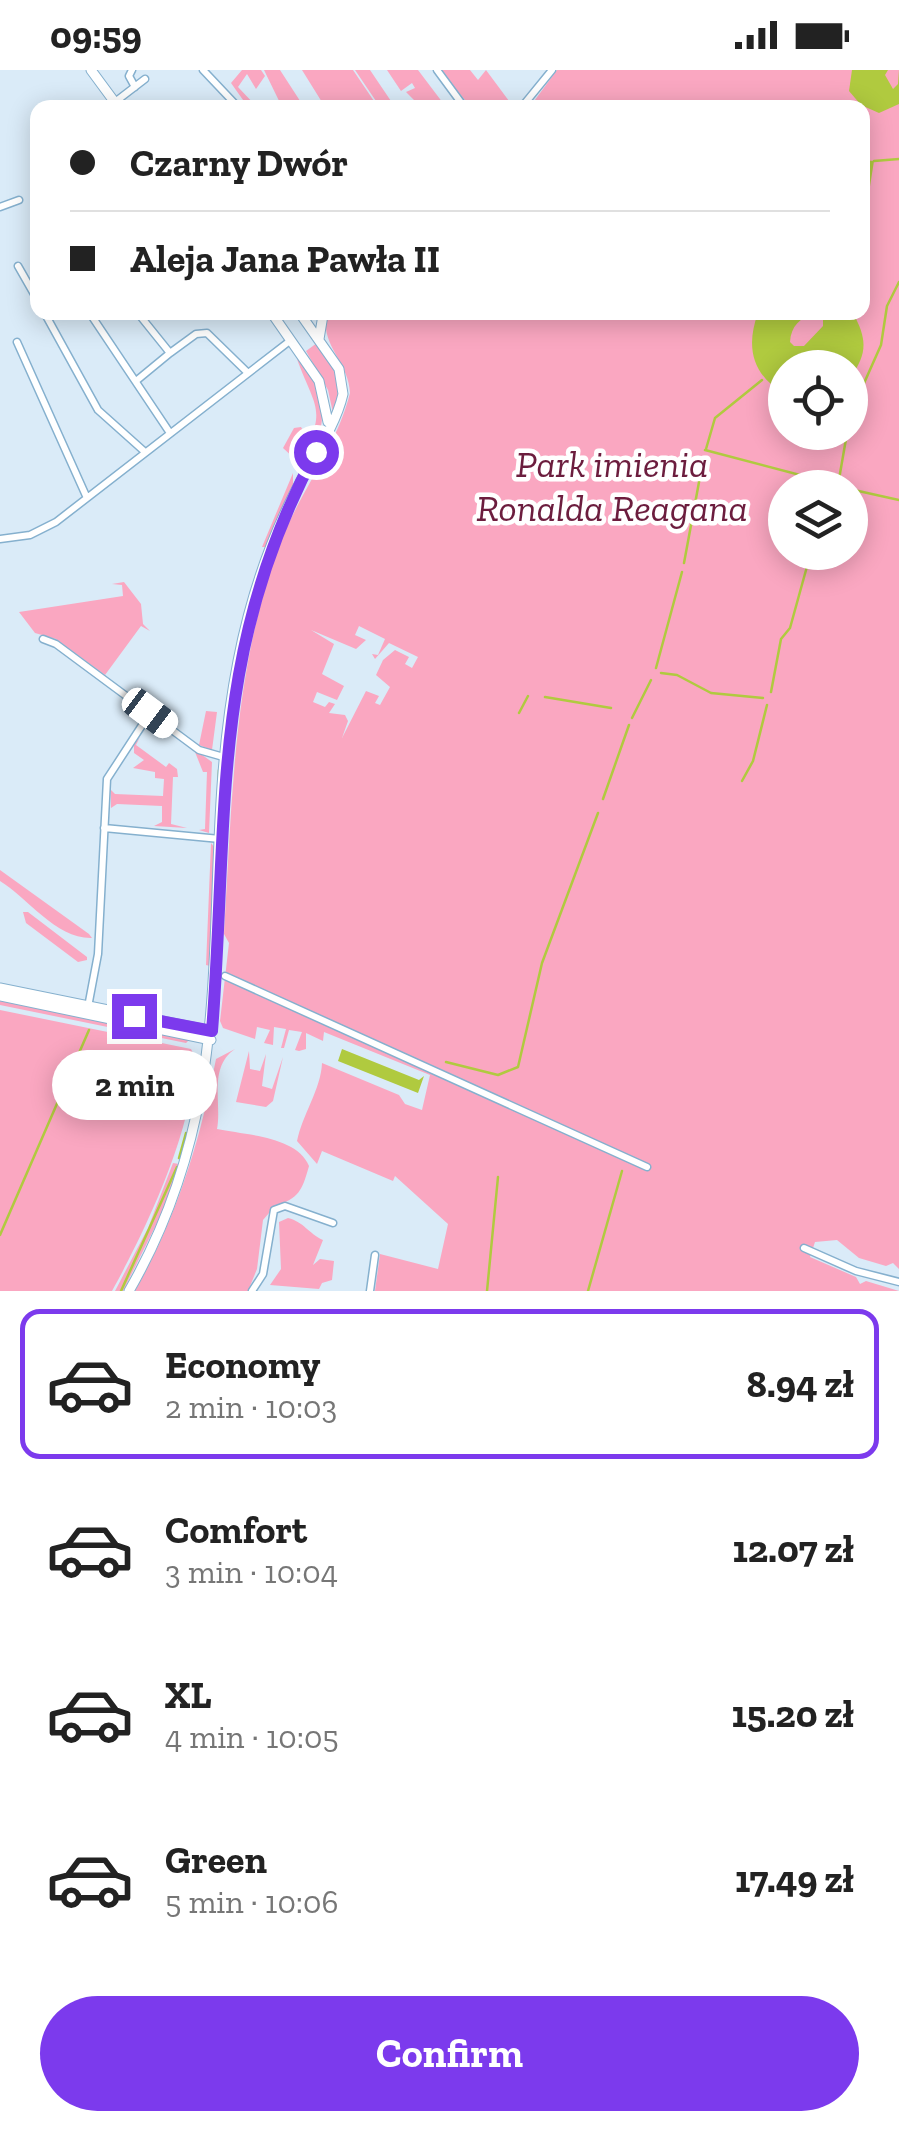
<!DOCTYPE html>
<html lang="en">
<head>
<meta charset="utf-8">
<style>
  :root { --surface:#fff; --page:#f6f6f6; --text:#222; --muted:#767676; --line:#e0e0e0; --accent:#7c3aed }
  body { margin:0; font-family:"Zilla Slab",serif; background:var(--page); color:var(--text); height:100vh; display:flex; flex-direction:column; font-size:38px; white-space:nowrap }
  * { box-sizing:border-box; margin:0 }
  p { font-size:32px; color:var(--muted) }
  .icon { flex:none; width:55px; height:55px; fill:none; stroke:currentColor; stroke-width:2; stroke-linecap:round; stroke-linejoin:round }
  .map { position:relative; height:1221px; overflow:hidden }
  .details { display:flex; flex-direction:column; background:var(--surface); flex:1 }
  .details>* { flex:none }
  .banner { position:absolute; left:30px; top:30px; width:840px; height:220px; border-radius:20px; box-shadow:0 5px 25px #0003; display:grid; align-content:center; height:220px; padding:0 40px; background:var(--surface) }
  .buttons { position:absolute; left:768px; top:280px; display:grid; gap:20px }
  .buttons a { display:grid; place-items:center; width:100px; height:100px; border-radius:50%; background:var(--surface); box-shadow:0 5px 25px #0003; font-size:50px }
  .end { position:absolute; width:45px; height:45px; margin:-22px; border:12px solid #7c3aed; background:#fff; box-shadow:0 0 0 5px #fff }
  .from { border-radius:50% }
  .bubble { position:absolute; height:70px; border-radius:35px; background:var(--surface); box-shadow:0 5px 25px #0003; font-size:32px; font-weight:800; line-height:70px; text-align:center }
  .car { position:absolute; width:30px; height:60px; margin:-30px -15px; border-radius:12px; box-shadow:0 0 8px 2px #0007; background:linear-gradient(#fff 24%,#345 0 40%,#fff 0 76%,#345 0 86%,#fff 0) }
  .banner b { display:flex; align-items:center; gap:35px; height:95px; font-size:38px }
  .banner b+b { border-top:2px solid var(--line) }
  .banner i { width:25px; height:25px; background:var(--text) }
  ul { padding:18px 0 0; list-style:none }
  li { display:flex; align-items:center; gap:30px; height:150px; margin:0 20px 15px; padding:0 20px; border:5px solid transparent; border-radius:20px }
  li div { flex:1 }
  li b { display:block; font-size:38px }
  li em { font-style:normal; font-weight:800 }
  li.active { border-color:var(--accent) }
  li>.icon { width:90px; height:90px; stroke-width:1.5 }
  .button { display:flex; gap:20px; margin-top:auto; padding:20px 40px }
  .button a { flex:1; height:115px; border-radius:60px; background:var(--accent); color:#fff; font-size:40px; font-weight:800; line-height:115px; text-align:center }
  .status { display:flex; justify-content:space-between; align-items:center; height:70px; padding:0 50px; background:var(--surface); direction:ltr }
  .status svg { height:28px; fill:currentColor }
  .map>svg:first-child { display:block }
  .green { fill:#faa7c1; fill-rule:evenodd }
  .water { fill:#b0ca3f; fill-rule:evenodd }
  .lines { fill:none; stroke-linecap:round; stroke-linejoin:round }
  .stream { stroke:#b0ca3f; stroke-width:2.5 }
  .minor-casing { stroke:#85b0ce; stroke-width:9 }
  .major-casing { stroke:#85b0ce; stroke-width:11 }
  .minor { stroke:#fff; stroke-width:6 }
  .major { stroke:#fff; stroke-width:9 }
  .route { stroke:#7c3aed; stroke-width:12 }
  .labels { text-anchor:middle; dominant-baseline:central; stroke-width:9; stroke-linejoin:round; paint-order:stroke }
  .park-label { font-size:38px; font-style:italic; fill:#6c1d3e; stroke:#fff }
</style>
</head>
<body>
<div class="status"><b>09:59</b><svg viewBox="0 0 49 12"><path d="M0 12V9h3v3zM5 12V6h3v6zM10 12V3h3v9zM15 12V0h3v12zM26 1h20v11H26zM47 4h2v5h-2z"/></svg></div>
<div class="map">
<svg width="899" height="1221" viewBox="0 0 899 1221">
  <rect width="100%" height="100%" fill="#daebf8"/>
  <path class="green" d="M242,0H261L265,6L256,19L247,4L238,17L257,37H248L231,13Z
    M264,0H280L304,37H282Z
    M302,0H353L378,37H325Z
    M355,0H370L395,37H380Z
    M387,0H418L446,37H421L406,22L415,18L412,13L401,21Z
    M440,0H470L478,10L486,0L509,31L504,37L470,36Z
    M557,0H899V1199L893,1193L886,1196L859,1188L837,1170L815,1172L810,1187L856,1207L860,1214L866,1211L899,1221H375L380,1184L438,1199L448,1154L395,1106L393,1111L322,1081L317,1094L297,1071C302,1045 321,1019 322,993L399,1025L405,1034L422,1040L430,1005L324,962L323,971L306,963V979L299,981L295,980L302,962L289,960L284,978H281L286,959L274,957L273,975L264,973L270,960L257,957L255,969L223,958L220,951L229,873L224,864C232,733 233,600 279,476C298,425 337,376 350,323C349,294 323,277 326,250L334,242H862V38H529ZM785,298H850V362H785ZM785,418H850V482H785ZM359,556L385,569L378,585L372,584L375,589L389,573L418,587L412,598L405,594L409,587L395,580L383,590L376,605L390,617L380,635L375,633L379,626L366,621L342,668L348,651L345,645L329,643L335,634L329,632L325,637L313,632L317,622L337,630L344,616L322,604L334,574L311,560L356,579L366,570L355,565Z
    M317,273C334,298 345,313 333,343L328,320L306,281Z
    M297,289C328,315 331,365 302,394L298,393C329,339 315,339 297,289Z
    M301,357L308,369L296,390L283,378L294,358Z
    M293,403V415L267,477H262Z
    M124,512L141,534L143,554L150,561L141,556L105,605L56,569L35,563L19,542L123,526L122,515L112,514Z
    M206,641L217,642L212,680L199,675Z
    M152,649L212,692L209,763L199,760L205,759L207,702H203L195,682L155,652L148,653Z
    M140,667L136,675L166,697L169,693L177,699L178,707H173L171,754L187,758L154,756L162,752V736L117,734L111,738V720L115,724L163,726L164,709L155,708V702L133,698L144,690L134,683V675Z
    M211,773L215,778L210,896L206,895Z
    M0,800L89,864L92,868C56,869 28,828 0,811Z
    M28,842L87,887V890L78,892L26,853L23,842Z
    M0,931L189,969V970L186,973L0,935Z
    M0,940L191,979L193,983C199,1049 144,1164 112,1221H0Z
    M235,979C208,997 222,1034 217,1059C245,1065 297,1066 309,1096C302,1121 299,1128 275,1136L263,1150L257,1199L248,1221H135C177,1147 200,1071 216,989Z
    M249,981L250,999L260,1001L266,984L262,1016L272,1019L283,987L273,1031L266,1037L236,1032Z
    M173,1093L179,1094L163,1141L123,1221H115L148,1158Z
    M288,1148C304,1152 308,1163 323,1170L313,1195L320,1189L334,1191L332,1210L322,1213L319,1219L270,1215L281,1199L279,1152Z"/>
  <path class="water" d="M852,0H888L885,5L893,19L898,14L899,0V34L879,43L861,35L849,21Z
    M863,90L874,91L863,161L862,90Z
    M758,243H853C867,269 868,283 850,308V298H785V324C753,306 745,278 758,243ZM814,243L823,245V256L804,276H794L790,272C791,256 800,248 814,243Z
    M342,979L419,1010L424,1006L418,1023L338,991Z"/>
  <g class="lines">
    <path class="stream" d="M874,91L899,89
      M706,379L715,348L762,310
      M705,380L838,415L846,369L858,352L861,320L881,275L887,236L899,212
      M854,420L899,430
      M684,493L702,396
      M656,598L682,502
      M661,603L677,605L711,623L763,628
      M771,622L781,569L790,558L811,482
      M545,627L611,638
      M519,643L528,626
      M632,648L651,610
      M742,711L753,691L767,635
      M218,724L219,700
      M603,729L629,655
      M446,992L498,1005L518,997L542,893L598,743
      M179,1088L186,1063
      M0,1165L89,960
      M121,1221L177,1097
      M487,1221L498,1107
      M588,1221L622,1101"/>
    <g class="minor-casing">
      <path id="minor" d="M132,0L129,6L135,17
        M203,0L239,38
        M437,0L465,38
        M115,32L145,9
        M521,38L552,0
        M0,137L19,130
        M18,196L38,231
        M44,242L98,340L145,382
        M89,242L170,363
        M137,242L170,283L196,264L207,263L248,303
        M17,272L87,428
        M136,311L170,283
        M0,469L30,465L56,452L291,270
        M43,569L56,574L199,680L227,688
        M104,758L220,769
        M225,906L647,1097
        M88,937L98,884L107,709L150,643
        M804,1178L856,1201L899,1212
        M252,1221L263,1204L274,1140L285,1136L333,1153
        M370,1221L375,1185"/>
    </g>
    <g class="major-casing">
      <path id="major" d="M91,0L119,38
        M271,242L319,311L328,352
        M319,269L323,245
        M0,918L212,961
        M0,926L211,970
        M129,1221C252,1008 194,815 238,591C249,534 267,478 293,426C309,393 335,359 343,324L339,299L299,242"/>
    </g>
    <use href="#minor" class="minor"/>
    <use href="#major" class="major"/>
  </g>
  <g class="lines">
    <path class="route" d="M134,946L212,961C229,746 209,581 316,382"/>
  </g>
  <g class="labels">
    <g class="park-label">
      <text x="612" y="394">Park imienia<tspan x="612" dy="44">Ronalda Reagana</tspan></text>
    </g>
  </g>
</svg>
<div class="buttons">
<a><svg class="icon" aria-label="locate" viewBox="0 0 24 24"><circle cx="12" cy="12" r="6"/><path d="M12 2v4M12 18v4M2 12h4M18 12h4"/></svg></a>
<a><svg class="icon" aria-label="layers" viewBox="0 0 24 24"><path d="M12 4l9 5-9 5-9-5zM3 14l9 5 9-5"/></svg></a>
</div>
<i class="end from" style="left:316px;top:382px"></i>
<i class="end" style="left:134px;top:946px"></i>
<div class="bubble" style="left:52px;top:980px;width:165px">2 min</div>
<i class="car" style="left:150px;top:643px;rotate:127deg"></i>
<div class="banner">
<b><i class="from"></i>Czarny Dwór</b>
<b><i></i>Aleja Jana Pawła II</b>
</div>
</div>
<section class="details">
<ul>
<li class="active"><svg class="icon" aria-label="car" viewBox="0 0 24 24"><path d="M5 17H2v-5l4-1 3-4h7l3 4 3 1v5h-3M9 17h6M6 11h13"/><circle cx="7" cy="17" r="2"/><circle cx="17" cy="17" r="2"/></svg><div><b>Economy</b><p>2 min · 10:03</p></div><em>8.94 zł</em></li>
<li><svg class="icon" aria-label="car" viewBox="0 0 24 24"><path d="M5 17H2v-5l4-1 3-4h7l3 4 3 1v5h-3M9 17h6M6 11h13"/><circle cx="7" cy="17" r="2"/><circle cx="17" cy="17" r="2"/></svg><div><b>Comfort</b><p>3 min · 10:04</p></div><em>12.07 zł</em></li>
<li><svg class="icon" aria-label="car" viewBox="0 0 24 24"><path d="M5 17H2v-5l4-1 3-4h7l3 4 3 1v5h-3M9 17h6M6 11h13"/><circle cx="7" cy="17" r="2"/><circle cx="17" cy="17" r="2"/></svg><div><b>XL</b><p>4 min · 10:05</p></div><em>15.20 zł</em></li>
<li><svg class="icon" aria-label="car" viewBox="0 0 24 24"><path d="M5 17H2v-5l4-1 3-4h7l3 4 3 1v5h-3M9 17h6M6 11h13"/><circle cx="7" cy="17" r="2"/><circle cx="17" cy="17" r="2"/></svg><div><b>Green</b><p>5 min · 10:06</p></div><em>17.49 zł</em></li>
</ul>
<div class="button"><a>Confirm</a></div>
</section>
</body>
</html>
